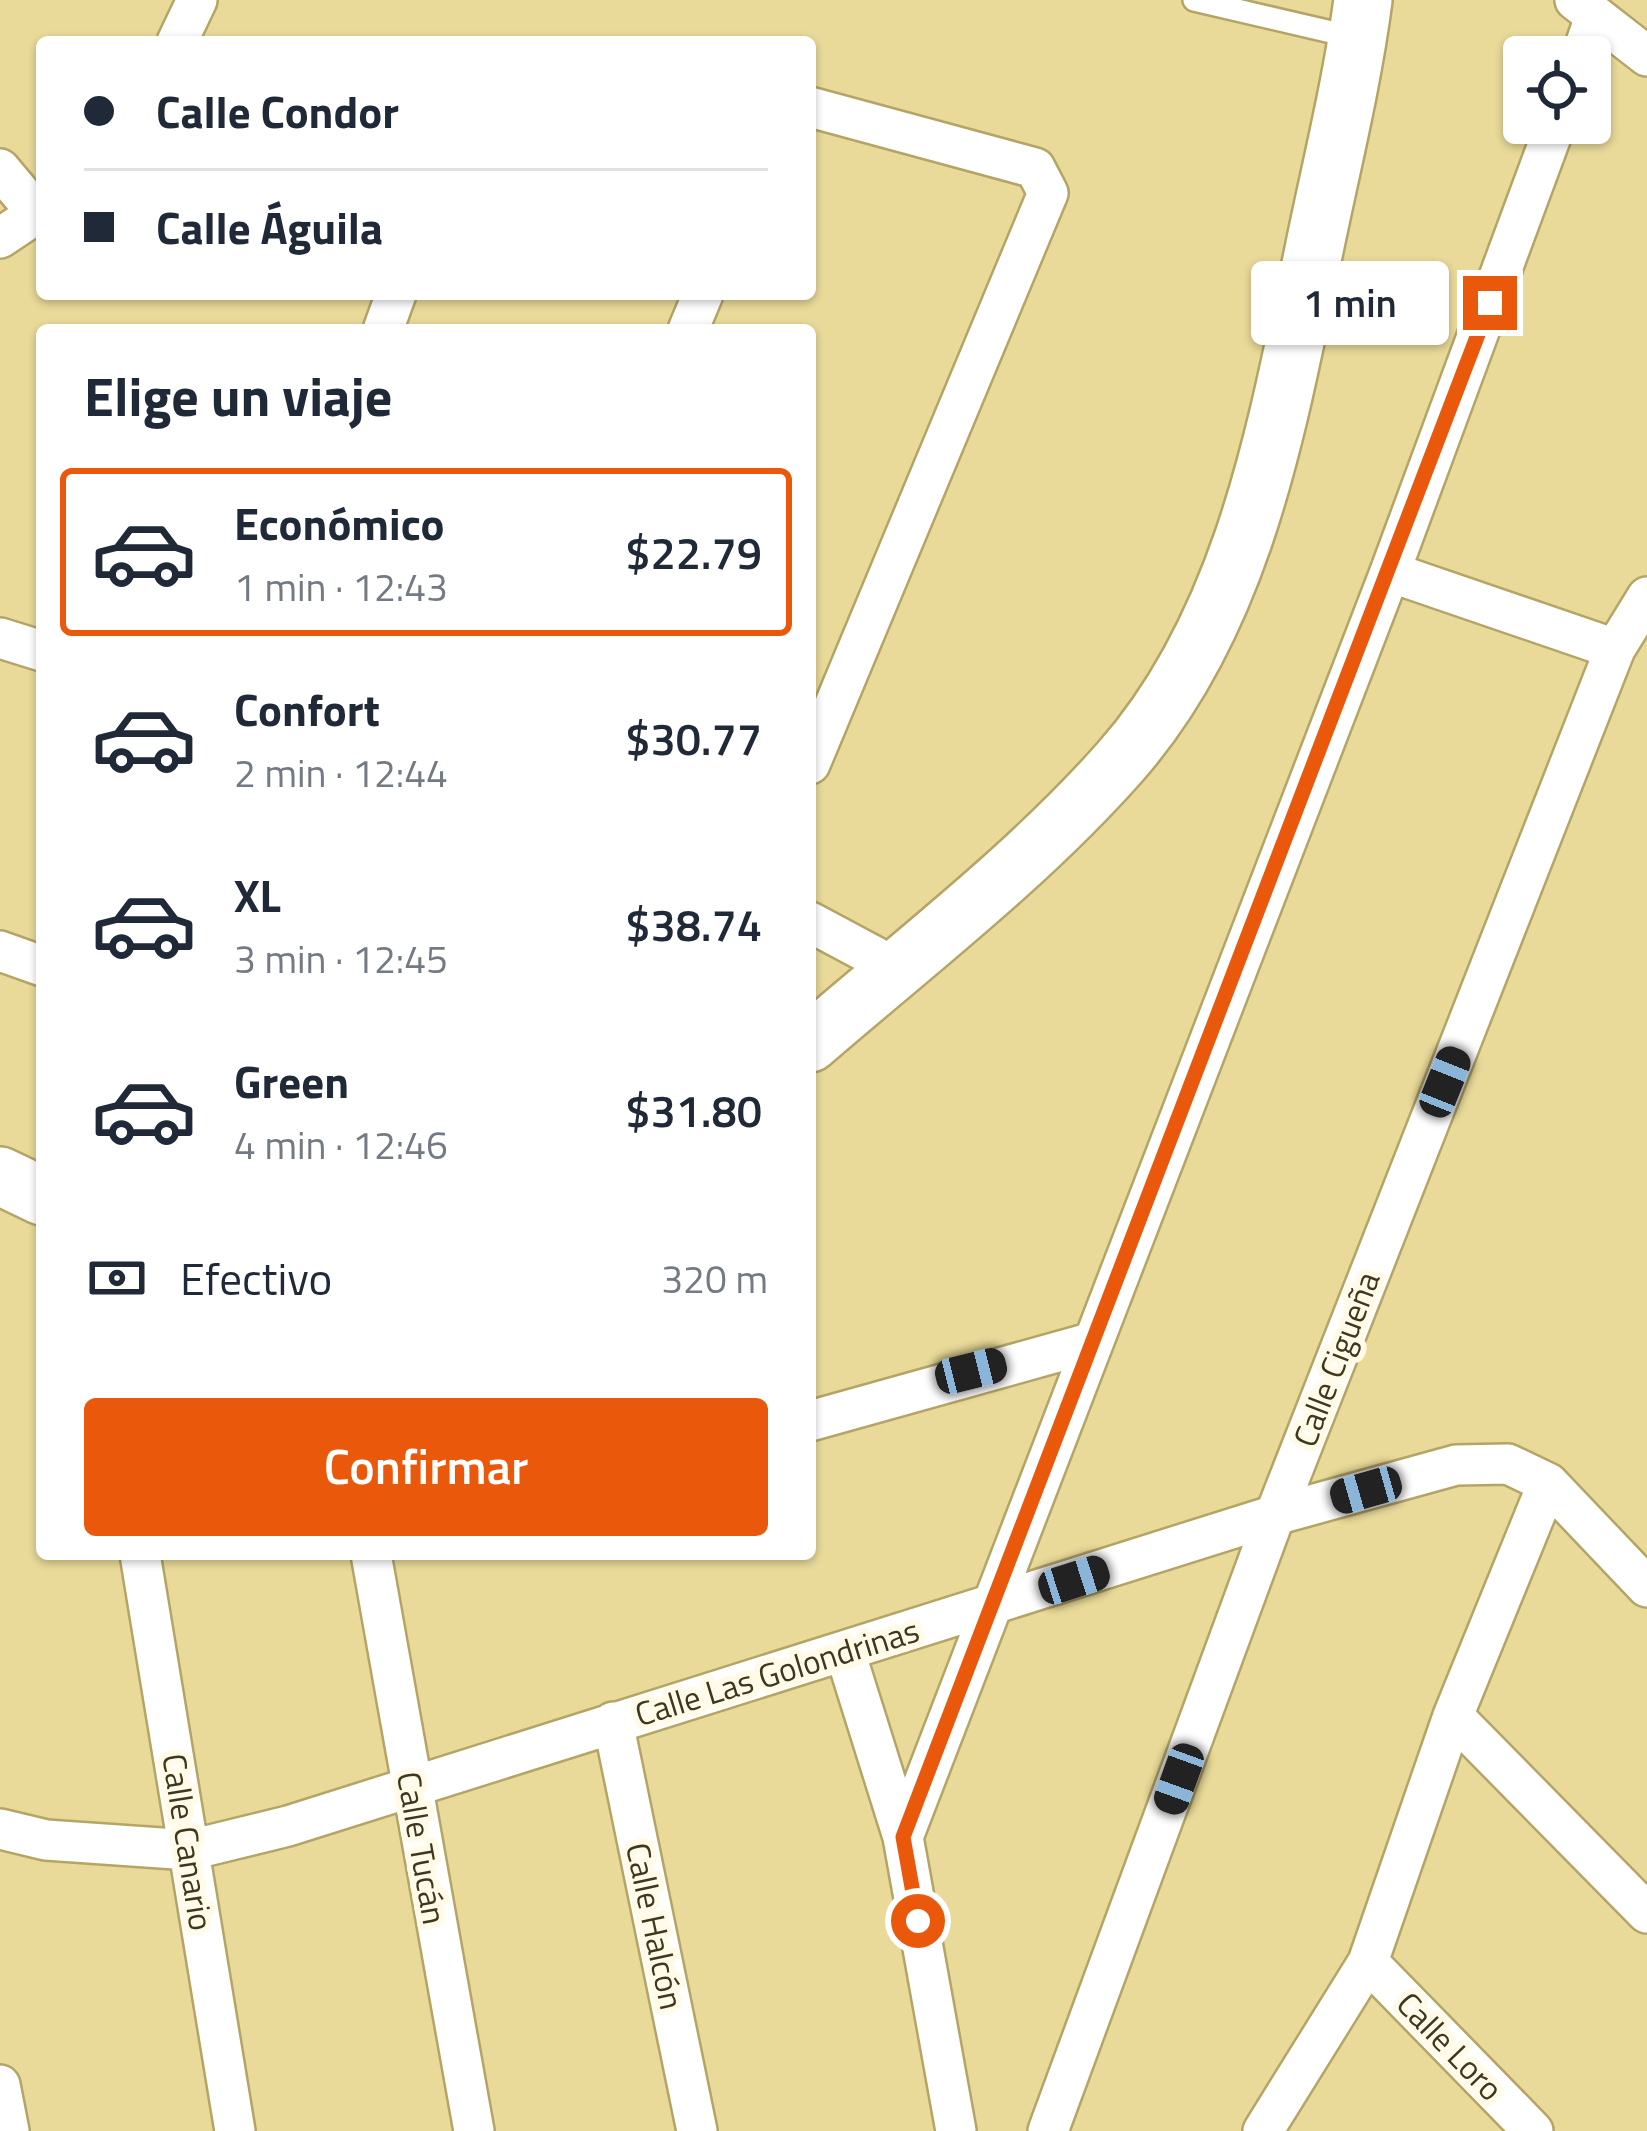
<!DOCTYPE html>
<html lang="es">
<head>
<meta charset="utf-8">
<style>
  :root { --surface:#fff; --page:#f2f2f3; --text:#1f2937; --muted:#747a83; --line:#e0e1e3; --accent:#ea580c }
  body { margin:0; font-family:"Titillium Web",sans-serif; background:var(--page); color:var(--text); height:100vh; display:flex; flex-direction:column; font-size:45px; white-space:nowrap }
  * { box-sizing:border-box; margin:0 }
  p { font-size:39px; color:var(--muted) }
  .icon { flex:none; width:66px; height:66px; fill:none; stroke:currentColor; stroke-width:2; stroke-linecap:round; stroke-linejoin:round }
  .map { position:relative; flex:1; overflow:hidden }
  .side { position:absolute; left:36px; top:324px; width:780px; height:1236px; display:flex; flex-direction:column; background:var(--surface); border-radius:12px; box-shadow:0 3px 9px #0004 }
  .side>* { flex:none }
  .top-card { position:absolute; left:36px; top:36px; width:780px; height:264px; border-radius:12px; box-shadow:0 3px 9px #0004; display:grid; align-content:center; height:264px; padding:0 48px; background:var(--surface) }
  .tools { position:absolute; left:1503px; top:36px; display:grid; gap:24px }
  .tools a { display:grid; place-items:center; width:108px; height:108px; border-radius:12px; background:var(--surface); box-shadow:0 3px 9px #0004; font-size:60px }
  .end { position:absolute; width:54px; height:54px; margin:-27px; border:15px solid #ea580c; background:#fff; box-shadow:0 0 0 6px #fff }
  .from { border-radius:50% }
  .bubble { position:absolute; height:84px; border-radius:12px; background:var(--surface); box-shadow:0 3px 9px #0004; font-size:39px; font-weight:600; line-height:84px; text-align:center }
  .car { position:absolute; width:36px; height:72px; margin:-36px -18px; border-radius:15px; box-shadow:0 0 9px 3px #0007; background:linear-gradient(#222 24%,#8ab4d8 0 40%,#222 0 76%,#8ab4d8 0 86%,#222 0) }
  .top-card b { display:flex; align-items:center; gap:42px; height:114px; font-size:45px }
  .top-card b+b { border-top:3px solid var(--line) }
  .top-card i { width:30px; height:30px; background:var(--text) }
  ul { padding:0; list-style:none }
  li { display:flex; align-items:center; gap:36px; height:168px; margin:0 24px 18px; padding:0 24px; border:6px solid transparent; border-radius:12px }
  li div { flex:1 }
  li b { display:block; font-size:45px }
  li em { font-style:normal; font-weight:600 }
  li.on { border-color:var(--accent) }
  li>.icon { width:108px; height:108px; stroke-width:1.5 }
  h2 { padding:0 48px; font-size:54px; line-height:144px }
  .pay { display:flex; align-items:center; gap:30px; height:132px; padding:0 48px; font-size:45px }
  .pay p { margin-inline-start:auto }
  .action { display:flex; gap:24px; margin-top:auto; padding:24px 48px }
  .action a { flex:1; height:138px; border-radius:12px; background:var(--accent); color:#fff; font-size:48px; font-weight:600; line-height:138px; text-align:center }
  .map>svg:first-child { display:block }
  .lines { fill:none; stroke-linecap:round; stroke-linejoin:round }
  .lane-casing { stroke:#b4a567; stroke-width:26 }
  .street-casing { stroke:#b4a567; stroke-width:44 }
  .secondary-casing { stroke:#b4a567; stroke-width:62 }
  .lane { stroke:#fff; stroke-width:21 }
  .street { stroke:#fff; stroke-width:39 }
  .secondary { stroke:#fff; stroke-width:57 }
  .route { stroke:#ea580c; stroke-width:15 }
  .labels { text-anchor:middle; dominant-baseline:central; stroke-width:12; stroke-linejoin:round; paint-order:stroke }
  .street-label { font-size:33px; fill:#3d371d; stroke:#fffbe8 }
</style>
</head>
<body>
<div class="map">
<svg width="1647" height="2131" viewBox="0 0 1647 2131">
  <rect width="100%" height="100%" fill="#e9da99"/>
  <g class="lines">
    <g class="lane-casing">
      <path id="lane" d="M1194,0L1357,38"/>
    </g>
    <g class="street-casing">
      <path id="street" d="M1575,0L1647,56
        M177,42L197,0
        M1581,57L1595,17
        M810,107L1035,168L1048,193L810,764
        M0,169L37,213
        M0,238L42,210
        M383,330L396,294
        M688,330L703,294
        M1390,572L1615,649
        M0,638L42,651
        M810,922L896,968
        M0,951L42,966
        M810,1421L1093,1342
        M140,1554L235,2131
        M371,1554L474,2131
        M845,1652L903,1837L956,2131
        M1453,1716L1647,1913
        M613,1722L697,2131
        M0,1829L46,1840L190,1850L288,1826L1275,1515L1456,1465L1508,1464L1548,1483L1647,1587
        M903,1837L1390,572L1556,123
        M1368,1962L1533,2131
        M0,2085L9,2131
        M1048,2131L1275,1515L1615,649L1647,597
        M1263,2131L1368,1962L1453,1716L1548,1483"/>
    </g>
    <g class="secondary-casing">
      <path id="secondary" d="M810,1043C914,953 1028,866 1120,762C1244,622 1277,427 1314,250C1331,167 1352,84 1363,0
        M0,1176L42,1196"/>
    </g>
    <use href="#lane" class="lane"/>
    <use href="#street" class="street"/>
    <use href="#secondary" class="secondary"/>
  </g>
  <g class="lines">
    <path class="route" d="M918,1921L903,1837L1490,303"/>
  </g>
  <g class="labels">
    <g class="street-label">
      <text transform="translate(1336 1359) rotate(-69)">Calle Cigueña</text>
      <text transform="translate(777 1672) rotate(-17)">Calle Las Golondrinas</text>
      <text transform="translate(188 1842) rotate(81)">Calle Canario</text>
      <text transform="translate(422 1848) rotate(80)">Calle Tucán</text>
      <text transform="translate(655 1926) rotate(78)">Calle Halcón</text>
      <text transform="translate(1450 2046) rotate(46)">Calle Loro</text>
    </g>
  </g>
</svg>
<div class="tools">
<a><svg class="icon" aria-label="locate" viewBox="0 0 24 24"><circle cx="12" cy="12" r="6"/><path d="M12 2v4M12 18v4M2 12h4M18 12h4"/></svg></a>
</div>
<i class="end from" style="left:918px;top:1921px"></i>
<i class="end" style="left:1490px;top:303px"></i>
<div class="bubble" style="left:1251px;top:261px;width:198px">1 min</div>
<i class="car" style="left:1445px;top:1082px;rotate:22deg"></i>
<i class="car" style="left:971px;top:1371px;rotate:76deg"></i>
<i class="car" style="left:1366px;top:1490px;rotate:254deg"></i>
<i class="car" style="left:1074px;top:1580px;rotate:72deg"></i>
<i class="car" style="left:1179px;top:1779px;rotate:200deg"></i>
<div class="top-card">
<b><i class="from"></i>Calle Condor</b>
<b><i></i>Calle Águila</b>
</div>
<section class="side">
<h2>Elige un viaje</h2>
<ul>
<li class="on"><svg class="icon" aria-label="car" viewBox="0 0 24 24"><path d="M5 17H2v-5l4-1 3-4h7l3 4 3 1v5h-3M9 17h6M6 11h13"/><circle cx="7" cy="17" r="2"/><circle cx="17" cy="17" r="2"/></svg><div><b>Económico</b><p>1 min · 12:43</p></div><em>$22.79</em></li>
<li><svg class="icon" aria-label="car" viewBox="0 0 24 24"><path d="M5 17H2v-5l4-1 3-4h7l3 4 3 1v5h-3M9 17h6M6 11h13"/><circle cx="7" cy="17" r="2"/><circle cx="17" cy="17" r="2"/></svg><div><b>Confort</b><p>2 min · 12:44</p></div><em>$30.77</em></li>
<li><svg class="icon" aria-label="car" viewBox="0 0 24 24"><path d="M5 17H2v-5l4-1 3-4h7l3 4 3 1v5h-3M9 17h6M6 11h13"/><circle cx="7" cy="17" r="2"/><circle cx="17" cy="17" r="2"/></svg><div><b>XL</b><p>3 min · 12:45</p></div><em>$38.74</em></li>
<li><svg class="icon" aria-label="car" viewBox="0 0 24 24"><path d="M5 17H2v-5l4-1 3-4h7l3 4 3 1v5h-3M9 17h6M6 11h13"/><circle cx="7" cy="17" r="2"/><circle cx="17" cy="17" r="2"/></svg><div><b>Green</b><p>4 min · 12:46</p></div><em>$31.80</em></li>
</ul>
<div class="pay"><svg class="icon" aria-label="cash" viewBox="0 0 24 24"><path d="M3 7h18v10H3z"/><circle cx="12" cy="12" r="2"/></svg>Efectivo<p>320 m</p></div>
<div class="action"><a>Confirmar</a></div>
</section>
</div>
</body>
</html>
